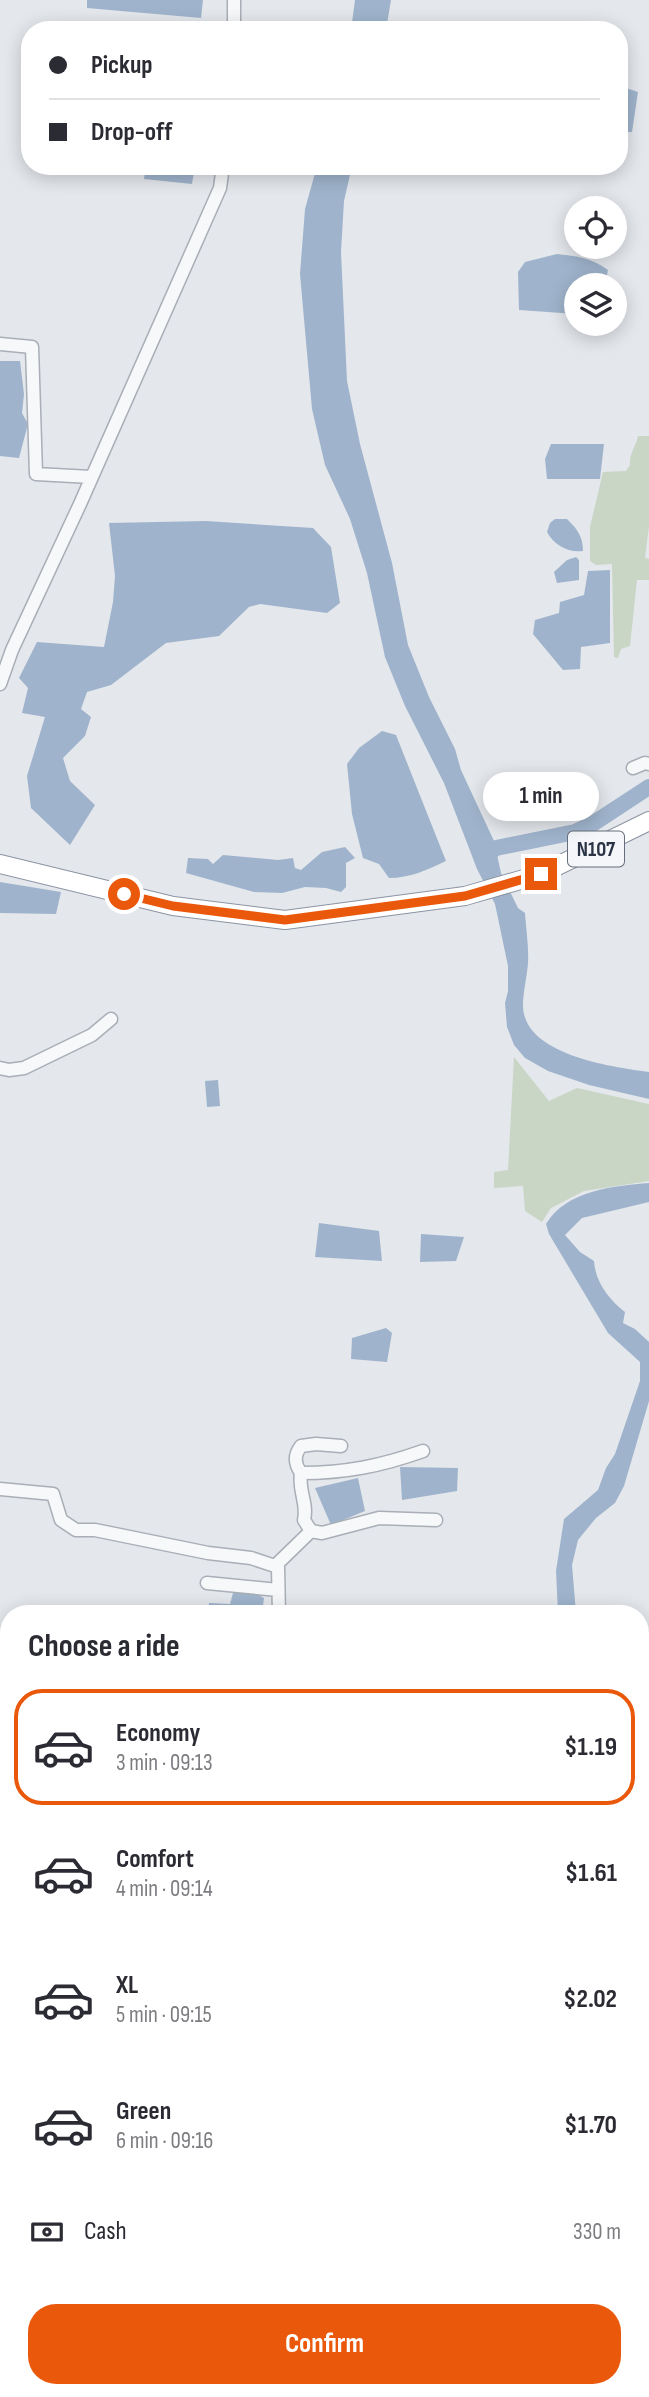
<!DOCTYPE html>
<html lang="en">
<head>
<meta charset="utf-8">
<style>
  :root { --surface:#fff; --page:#f7f7f7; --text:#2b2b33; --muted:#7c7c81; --line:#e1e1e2; --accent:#ea580c }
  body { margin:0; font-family:"Sofia Sans Condensed",sans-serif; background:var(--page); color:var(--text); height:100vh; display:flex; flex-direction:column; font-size:26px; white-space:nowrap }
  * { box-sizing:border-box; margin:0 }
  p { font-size:23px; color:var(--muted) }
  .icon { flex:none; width:38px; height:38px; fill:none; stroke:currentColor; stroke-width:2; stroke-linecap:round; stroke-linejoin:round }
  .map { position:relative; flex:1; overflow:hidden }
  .drawer { position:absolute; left:0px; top:1605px; width:649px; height:793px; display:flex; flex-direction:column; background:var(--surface); border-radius:28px 28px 0 0; box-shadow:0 4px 18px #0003 }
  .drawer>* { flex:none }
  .banner { position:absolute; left:21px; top:21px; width:607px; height:154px; border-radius:28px; box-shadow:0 4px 18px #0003; display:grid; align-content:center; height:154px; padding:0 28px; background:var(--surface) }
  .fabs { position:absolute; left:564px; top:196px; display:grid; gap:14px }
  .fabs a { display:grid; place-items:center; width:63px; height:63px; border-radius:50%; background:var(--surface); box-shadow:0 4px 18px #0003; font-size:35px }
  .end { position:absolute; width:32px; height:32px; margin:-16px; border:9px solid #ea580c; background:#fff; box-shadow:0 0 0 4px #fff }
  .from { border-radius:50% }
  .bubble { position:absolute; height:49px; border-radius:24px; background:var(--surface); box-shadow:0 4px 18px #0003; font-size:23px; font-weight:700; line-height:49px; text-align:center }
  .banner b { display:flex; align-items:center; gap:24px; height:66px; font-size:26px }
  .banner b+b { border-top:2px solid var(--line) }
  .banner i { width:18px; height:18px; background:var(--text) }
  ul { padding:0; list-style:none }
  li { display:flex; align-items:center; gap:21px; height:116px; margin:0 14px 10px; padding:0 14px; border:4px solid transparent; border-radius:28px }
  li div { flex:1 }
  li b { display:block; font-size:26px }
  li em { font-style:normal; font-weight:700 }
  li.selected { border-color:var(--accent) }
  li>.icon { width:63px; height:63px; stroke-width:1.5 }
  h2 { padding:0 28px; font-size:32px; line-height:84px }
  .pay { display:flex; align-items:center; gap:18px; height:77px; padding:0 28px; font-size:26px }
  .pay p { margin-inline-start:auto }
  .action { display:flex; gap:14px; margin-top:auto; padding:14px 28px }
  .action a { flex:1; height:80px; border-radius:28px; background:var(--accent); color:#fff; font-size:28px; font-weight:700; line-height:80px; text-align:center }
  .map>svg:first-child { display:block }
  .green { fill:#c9d6c5 }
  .water { fill:#9fb4cc }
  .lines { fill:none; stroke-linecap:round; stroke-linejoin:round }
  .river { stroke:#9fb4cc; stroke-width:16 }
  .minor-casing { stroke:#a9aeb7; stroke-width:15 }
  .highway-casing { stroke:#8b94a3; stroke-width:20 }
  .minor { stroke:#f7f8fa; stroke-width:12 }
  .highway { stroke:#fff; stroke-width:18 }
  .route { stroke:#ea580c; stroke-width:9 }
  .labels { text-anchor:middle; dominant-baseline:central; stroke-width:5; stroke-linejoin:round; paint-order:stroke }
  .shield { fill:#f4f6f9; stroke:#676e7b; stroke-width:2 }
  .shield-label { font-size:21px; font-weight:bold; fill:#2b3445 }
</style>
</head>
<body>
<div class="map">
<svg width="649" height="2397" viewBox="0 0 649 2397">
  <rect width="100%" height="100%" fill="#e4e7ec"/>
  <path class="green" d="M638,436H649V526L645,558L649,559V580H637L630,646L621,649L618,658L614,657L612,564L596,565L590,561V527L603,472L626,471L630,465C629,454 636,446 638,436Z
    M514,1057L549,1101L577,1088L649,1104V1181L584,1191L551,1208L542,1222L525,1211L523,1186L494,1188V1172L508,1170Z"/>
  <path class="water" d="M87,0H203L201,18L87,8Z
    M355,0H391L386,30H351Z
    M620,86L638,92L632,132H620Z
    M146,166H195L192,184L144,179Z
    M317,166H352L344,201L341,252L347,381L360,444L392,563L408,645L429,697L455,749L461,770L494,841L501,873L518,908L525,913C526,929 529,947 528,963C527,977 523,992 523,1006C524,1055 612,1067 649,1072V1099L589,1085L548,1071L525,1058L514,1045L507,1027L505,1003L508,991V966L495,904L477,869L444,783L405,706L385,657L367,573L350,519L325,465L312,409L300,274L305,209Z
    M557,254C577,256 592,258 608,270L605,285H576V314L519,310L518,272L525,262Z
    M0,361H20L24,394L22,413L28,424L19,458L0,456Z
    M551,444H604L600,479H547L545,459Z
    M555,519H567C577,529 583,536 583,551C568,553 554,545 547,532L550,523Z
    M206,521L313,528L331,547L340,603L327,613L260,604L249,607L219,636L166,643L111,685L87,692L81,709L91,717L85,736L63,758L70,781L95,805L70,845L31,808L27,776L45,717L22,713L28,688L19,678L37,642L104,647L113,602L115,576L109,523Z
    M576,557L579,560V580L557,583L554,572L567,560Z
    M610,570V643L581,647L580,669L563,670L533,634L535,620L559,613L560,602L584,595L588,571Z
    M382,731L396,735L446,861C427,870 410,878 389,878L379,864L363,858L352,814L347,764L359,748Z
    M345,847L355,858L346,863V887L341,892L326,888L305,887L282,893L254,892L186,873L188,858L208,859L213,864L223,855L278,860L293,858L295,868L301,870L322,852Z
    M0,882L61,892L56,914L0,913Z
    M218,1080L220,1106L207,1107L205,1081Z
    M649,1183V1202L582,1218L565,1235L580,1252L594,1261C595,1281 609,1300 625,1312L623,1323L635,1329L649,1342V1401L624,1486L615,1503L596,1518L578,1540L572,1565L576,1613H558L556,1571L564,1519L598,1490L606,1468L615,1454L640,1381V1362L608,1333L549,1234L546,1224C567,1190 613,1186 649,1183Z
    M319,1223L379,1231L382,1261L315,1257Z
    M421,1234L464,1237L456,1261L420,1262Z
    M386,1328L392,1333L387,1362L351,1359L352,1338Z
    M400,1467L458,1468L457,1491L402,1500Z
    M358,1478L365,1511L331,1525L315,1488Z
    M233,1593H255L264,1598L262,1613L208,1614L209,1603L230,1604Z
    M641,2079L648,2089L649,2095V2171L641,2187V2155L644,2139L641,2125Z
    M38,2389H116L122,2397H36Z"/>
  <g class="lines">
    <path class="river" d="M490,852L496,848L575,832L594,823L649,787"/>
    <g class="minor-casing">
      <path id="minor" d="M234,30V0
        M0,344L32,347L36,474L91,477
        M0,684L12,650L80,504L220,188L223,166
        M633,768L645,763L649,764
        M0,1068L9,1070L24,1068L92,1035L111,1019
        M341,1446L316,1444L301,1446C294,1455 294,1463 301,1473C345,1473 381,1466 423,1451
        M301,1473C298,1491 308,1503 304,1520L311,1531
        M0,1489L53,1494L61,1520L76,1530H95L208,1553L251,1558L278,1567L279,1614
        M275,1566L311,1531L322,1533L379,1518L436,1520
        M207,1583L278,1590
        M640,1638H649
        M640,1935H649
        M440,2389L461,2397
        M489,2397L490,2389"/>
    </g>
    <g class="highway-casing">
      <path id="highway" d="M0,864L173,906L285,920L465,896L541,874L649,821"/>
    </g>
    <use href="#minor" class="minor"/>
    <use href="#highway" class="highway"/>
  </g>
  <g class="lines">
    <path class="route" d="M124,894L173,906L285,920L465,896L541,874"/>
  </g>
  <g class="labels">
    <rect class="shield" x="568" y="831.5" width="56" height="35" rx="5"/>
    <g class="shield-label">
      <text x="596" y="849">N107</text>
    </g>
  </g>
</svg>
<div class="fabs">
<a><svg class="icon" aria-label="locate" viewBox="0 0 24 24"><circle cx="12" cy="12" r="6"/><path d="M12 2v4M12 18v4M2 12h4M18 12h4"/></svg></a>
<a><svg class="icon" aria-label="layers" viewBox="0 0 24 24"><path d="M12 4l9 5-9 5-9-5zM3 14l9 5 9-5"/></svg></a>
</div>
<i class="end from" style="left:124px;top:894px"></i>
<i class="end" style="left:541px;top:874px"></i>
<div class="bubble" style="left:483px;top:772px;width:116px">1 min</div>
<div class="banner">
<b><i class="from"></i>Pickup</b>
<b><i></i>Drop-off</b>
</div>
<section class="drawer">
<h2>Choose a ride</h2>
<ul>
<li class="selected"><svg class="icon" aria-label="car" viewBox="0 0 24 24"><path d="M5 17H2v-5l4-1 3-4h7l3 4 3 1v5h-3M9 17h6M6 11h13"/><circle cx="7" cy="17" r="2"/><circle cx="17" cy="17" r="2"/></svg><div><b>Economy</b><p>3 min · 09:13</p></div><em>$1.19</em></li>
<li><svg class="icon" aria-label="car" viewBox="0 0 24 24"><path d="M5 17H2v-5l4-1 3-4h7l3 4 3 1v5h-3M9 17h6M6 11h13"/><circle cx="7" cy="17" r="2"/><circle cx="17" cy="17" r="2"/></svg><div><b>Comfort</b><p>4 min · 09:14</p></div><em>$1.61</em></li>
<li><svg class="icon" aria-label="car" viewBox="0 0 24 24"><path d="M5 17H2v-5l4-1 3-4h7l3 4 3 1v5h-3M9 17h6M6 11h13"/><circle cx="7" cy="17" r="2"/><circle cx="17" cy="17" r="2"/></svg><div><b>XL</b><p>5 min · 09:15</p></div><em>$2.02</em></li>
<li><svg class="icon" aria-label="car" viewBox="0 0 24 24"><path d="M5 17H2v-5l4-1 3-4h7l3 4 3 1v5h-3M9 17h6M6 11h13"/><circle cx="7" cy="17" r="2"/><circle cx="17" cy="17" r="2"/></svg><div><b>Green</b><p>6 min · 09:16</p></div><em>$1.70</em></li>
</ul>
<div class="pay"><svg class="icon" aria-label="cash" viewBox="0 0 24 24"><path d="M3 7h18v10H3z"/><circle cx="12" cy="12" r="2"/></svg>Cash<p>330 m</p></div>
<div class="action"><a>Confirm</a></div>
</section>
</div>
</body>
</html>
